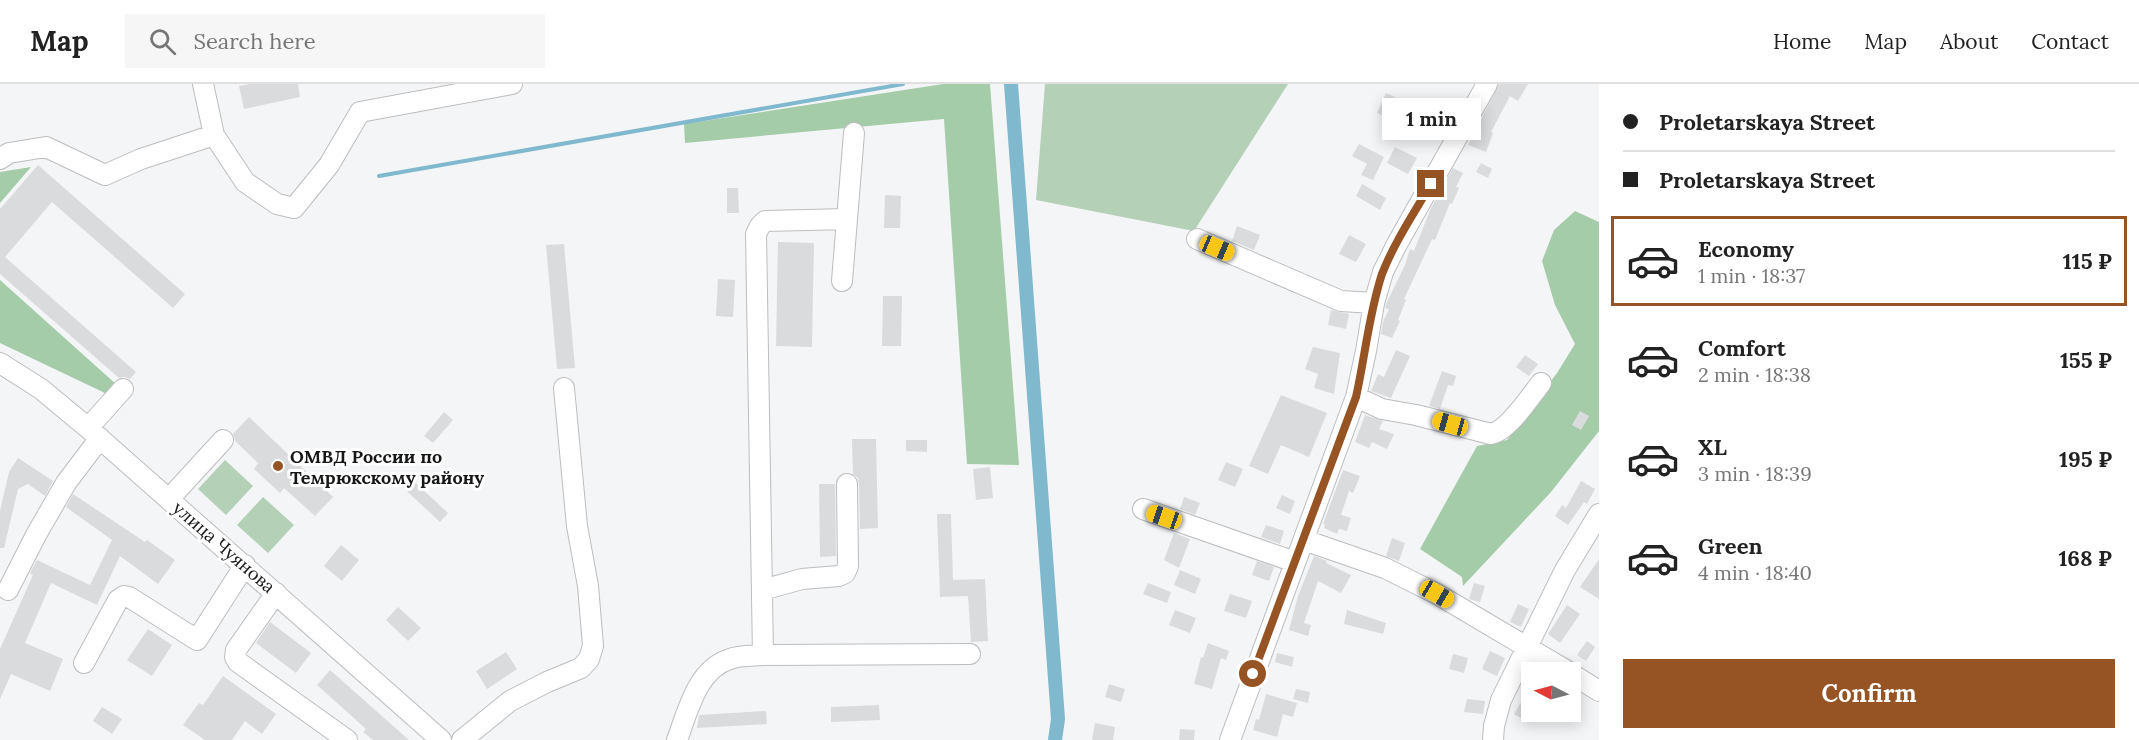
<!DOCTYPE html>
<html lang="en">
<head>
<meta charset="utf-8">
<style>
  :root { --surface:#fff; --page:#f6f6f6; --text:#222; --muted:#767676; --line:#e0e0e0; --accent:#965323 }
  body { margin:0; font-family:Lora,serif; background:var(--page); color:var(--text); height:100vh; display:flex; flex-direction:column; font-size:22px; white-space:nowrap }
  * { box-sizing:border-box; margin:0 }
  p { font-size:20px; color:var(--muted) }
  .icon { flex:none; width:33px; height:33px; fill:none; stroke:currentColor; stroke-width:2; stroke-linecap:round; stroke-linejoin:round }
  .map { position:relative; flex:1; overflow:hidden }
  .details { display:flex; flex-direction:column; background:var(--surface); width:540px }
  .details>* { flex:none }
  .top-card { display:grid; align-content:center; height:132px; padding:0 24px; background:var(--surface) }
  .needle { width:39px; rotate:276deg }
  .fabs { position:absolute; left:1521px; top:578px; display:grid; gap:12px }
  .fabs a { display:grid; place-items:center; width:60px; height:60px; border-radius:0px; background:var(--surface); box-shadow:0 3px 15px #0003; font-size:30px }
  .end { position:absolute; width:27px; height:27px; margin:-14px; border:8px solid #965323; background:#fff; box-shadow:0 0 0 3px #fff }
  .from { border-radius:50% }
  .bubble { position:absolute; height:42px; border-radius:0px; background:var(--surface); box-shadow:0 3px 15px #0003; font-size:20px; font-weight:800; line-height:42px; text-align:center }
  .car { position:absolute; width:18px; height:36px; margin:-18px -9px; border-radius:8px; box-shadow:0 0 4px 2px #0007; background:linear-gradient(#f5c518 24%,#345 0 40%,#f5c518 0 76%,#345 0 86%,#f5c518 0) }
  .top-card b { display:flex; align-items:center; gap:21px; height:57px; font-size:22px }
  .top-card b+b { border-top:2px solid var(--line) }
  .top-card i { width:15px; height:15px; background:var(--text) }
  ul { padding:0; list-style:none }
  li { display:flex; align-items:center; gap:18px; height:90px; margin:0 12px 9px; padding:0 12px; border:3px solid transparent; border-radius:0px }
  li div { flex:1 }
  li b { display:block; font-size:22px }
  li em { font-style:normal; font-weight:800 }
  li.active { border-color:var(--accent) }
  li>.icon { width:54px; height:54px; stroke-width:1.5 }
  .action { display:flex; gap:12px; margin-top:auto; padding:12px 24px }
  .action a { flex:1; height:69px; border-radius:0px; background:var(--accent); color:#fff; font-size:24px; font-weight:800; line-height:69px; text-align:center }
  header { display:flex; align-items:center; gap:36px; box-sizing:border-box; height:84px; padding:0 30px; background:var(--surface); border-bottom:2px solid var(--line) }
  header strong { font-size:28px }
  nav { display:flex; gap:33px; margin-inline-start:auto; font-size:21px }
  .search { width:420px; height:54px; background:var(--page); display:flex; align-items:center; gap:15px; box-sizing:border-box; padding:0 21px; border-radius:0px; color:var(--muted); font-size:22px }
  main { display:flex; flex:1; min-height:0 }
  .map>svg:first-child { display:block }
  .green { fill:#b4d0b7 }
  .forest { fill:#a5cca8 }
  .lines { fill:none; stroke-linecap:round; stroke-linejoin:round }
  .stream { stroke:#80b9cd; stroke-width:4 }
  .canal { stroke:#80b9cd; stroke-width:14 }
  .building { fill:#dadbdd }
  .minor-casing { stroke:#bcbdbf; stroke-width:22 }
  .minor { stroke:#fff; stroke-width:20 }
  .route { stroke:#965323; stroke-width:8 }
  .poi-dot { fill:#965323; stroke:#fff; stroke-width:2 }
  .labels { text-anchor:middle; dominant-baseline:central; stroke-width:6; stroke-linejoin:round; paint-order:stroke }
  .poi-label { font-size:18px; font-weight:bold; fill:#161717; stroke:#fff; text-anchor:start }
  .street-label { font-size:18px; fill:#161717; stroke:#fff }
</style>
</head>
<body>
<header>
<strong>Map</strong>
<div class="search"><svg class="icon" aria-label="search" viewBox="0 0 24 24"><circle cx="10" cy="10" r="6"/><path d="M15 15l6 6"/></svg>Search here</div>
<nav><a>Home</a><a>Map</a><a>About</a><a>Contact</a></nav>
</header>
<main>
<div class="map">
<svg width="1599" height="656" viewBox="0 0 1599 656">
  <rect width="100%" height="100%" fill="#f4f5f7"/>
  <path class="green" d="M1045,0H1288L1194,147L1036,116Z
    M225,376L253,402L226,431L198,405Z
    M263,413L294,441L268,469L237,441Z"/>
  <path class="forest" d="M943,0H990L1019,381L967,380L944,35L685,59L684,40Z
    M31,83L0,119V88Z
    M1575,127L1599,138V347L1551,408L1463,502L1462,493L1420,465L1477,362L1507,356L1557,289L1575,260L1555,221L1542,177L1554,146Z
    M0,196L117,301L107,310L0,259Z"/>
  <g class="lines">
    <path class="stream" d="M379,92L903,0"/>
    <path class="canal" d="M1011,0L1058,635L1055,656"/>
  </g>
  <path class="building" d="M250,0H298L300,13L244,25L239,2Z
    M1499,0H1528L1518,17L1510,12L1491,48L1493,49L1486,68L1468,61Z
    M1386,9L1397,14L1387,33L1377,29Z
    M1427,34L1439,41L1431,55L1419,48Z
    M1359,60L1384,73L1373,96L1361,91L1367,80L1352,72Z
    M1395,63L1417,74L1408,90L1387,79Z
    M1481,79L1492,85L1488,94L1476,88Z
    M38,81L185,210L173,224L52,118L5,173L136,288L130,295L125,293L119,294L0,190V125Z
    M1453,84L1463,89L1456,103L1459,104L1452,120L1450,119L1435,156L1432,155L1404,215L1406,216L1398,236L1400,237L1392,254L1381,250L1383,238L1389,225L1385,224L1386,220L1405,181L1410,165L1414,167L1431,124Z
    M1362,100L1386,114L1380,126L1356,112Z
    M727,104H738L739,129H727Z
    M885,111L901,112L900,144H884Z
    M1237,142L1260,151L1254,166L1232,157Z
    M1349,151L1366,160L1356,178L1339,170Z
    M778,158L814,159L812,263L776,262Z
    M564,160L575,284L557,285L546,161Z
    M718,195L735,196L733,233L716,232Z
    M883,212H902L901,262H882Z
    M1331,226L1349,230L1346,245L1328,241Z
    M1313,263L1340,269L1334,310L1314,304L1318,290L1305,285Z
    M1396,266L1410,272L1391,314L1371,307L1378,290L1384,293Z
    M1525,271L1538,280L1529,292L1516,283Z
    M1442,287L1456,292L1453,302L1448,301L1440,325L1429,322Z
    M1281,311L1327,329L1309,373L1281,361L1268,390L1249,382Z
    M1580,327L1589,332L1581,346L1572,341Z
    M444,328L453,336L433,359L424,352Z
    M1365,331L1383,337L1379,345L1394,350L1387,365L1372,358L1369,364L1355,358Z
    M249,333L333,413L315,432L284,404L280,409L254,385L258,379L235,357L233,350Z
    M852,355H876L878,444L860,445L859,400L858,394L853,390Z
    M906,356H927V368L906,367Z
    M18,374L53,397L45,412L28,400L18,405L4,464H0V427L9,388Z
    M1226,378L1243,385L1235,403L1218,396Z
    M990,383L993,414L976,416L973,385Z
    M1343,386L1360,392L1353,409L1349,407L1341,431L1351,434L1347,447L1339,445L1337,450L1324,444L1325,440H1323Z
    M404,388L448,429L440,438L396,397Z
    M1581,397L1595,405L1587,420L1584,418L1568,441L1555,432L1562,421L1566,424Z
    M819,400H835L836,472L820,473Z
    M73,410L145,458L147,456L175,476L158,500L120,472L97,521L51,499L25,559L63,575L50,607L11,590L0,615V565L33,491L30,489L37,476L90,501L112,456L66,423Z
    M1282,411L1295,417L1290,430L1276,424Z
    M1184,413L1200,419L1195,431L1180,425Z
    M937,430H951L953,496L985,495L988,557L971,558L968,512L940,513Z
    M1266,441L1284,447L1280,460L1261,453Z
    M1174,449L1190,455L1179,484L1164,476Z
    M1392,454L1405,459L1399,477L1386,472Z
    M341,461L359,476L342,497L324,482Z
    M1314,472L1327,477L1326,479L1351,491L1341,509L1318,497L1304,539L1311,541L1308,552L1289,546L1298,512Z
    M1599,475V515L1580,503Z
    M1257,477L1274,483L1269,497L1252,491Z
    M1180,486L1201,495L1195,510L1174,501Z
    M1148,499L1171,508L1167,519L1143,510Z
    M1474,499L1485,502L1480,518L1469,515Z
    M1230,510L1252,517L1246,534L1224,527Z
    M1518,520L1529,525L1521,543L1510,538Z
    M1567,521L1580,530L1560,559L1548,550Z
    M398,523L421,544L408,557L386,536Z
    M1175,526L1196,534L1190,549L1169,541Z
    M1347,526L1386,539L1383,550L1344,540Z
    M270,538L311,569L296,589L256,559Z
    M148,545L172,561L152,592L127,576Z
    M1587,557L1595,563L1586,577L1577,571Z
    M1208,559L1229,567L1226,576L1221,574L1212,605L1194,600L1201,573L1203,574Z
    M1490,567L1505,574L1497,592L1482,585Z
    M506,568L517,585L487,605L476,587Z
    M1277,569L1294,573L1292,583L1275,578Z
    M1453,570L1468,574L1464,589L1449,585Z
    M330,586L409,656H373L363,648L366,645L317,601Z
    M223,592L276,630L262,650L245,637L232,656H205L183,641L199,619L203,621Z
    M1109,600L1125,605L1121,618L1105,613Z
    M1532,600V623L1524,636L1514,630Z
    M1296,605L1310,608L1308,619L1293,615Z
    M1266,610L1297,619L1293,633L1283,630L1277,653L1253,646L1256,635L1259,636Z
    M1467,615L1485,617L1483,630L1464,628Z
    M879,621L880,636L831,638V623Z
    M102,623L122,635L112,650L93,637Z
    M766,627L767,640L697,644L699,631Z
    M1095,639L1115,643L1113,656H1092Z
    M1180,645L1195,646L1194,656H1179Z"/>
  <g class="lines">
    <g class="minor-casing">
      <path id="minor" d="M203,0L214,51L245,98L277,120L294,124L329,81L360,28L512,0
        M0,75L9,69L46,63L105,91L141,75L214,51
        M1197,155L1341,217L1374,219
        M842,197L847,135
        M0,279L41,305L88,344L441,656
        M1356,313L1382,325L1416,331L1491,350C1508,347 1530,313 1541,299
        M88,344L123,305
        M169,415L223,356
        M1143,425L1295,478
        M1304,456L1385,484L1437,510L1569,588
        M8,506L36,451L66,399L100,354
        M762,506L802,495L839,492L845,489L848,482L847,400
        M276,509L236,566L235,573L238,578L347,656
        M763,571L756,150L760,142L765,137L847,135L854,49
        M84,579L118,516L124,512L129,513L197,556L245,481
        M1570,589L1599,607
        M462,656L510,617L547,598L581,584L589,575L593,562L588,502L577,442L564,304
        M677,656C688,627 697,585 730,575C740,571 753,572 763,571L970,570
        M1230,656L1356,313L1366,267L1374,219L1383,188L1397,160L1487,0
        M1493,656L1494,642L1501,616L1565,486L1599,430"/>
    </g>
    <use href="#minor" class="minor"/>
  </g>
  <g class="lines">
    <path class="route" d="M1253,590L1356,313C1365,273 1369,229 1382,190C1394,159 1414,129 1431,100"/>
  </g>
  <circle class="poi-dot" cx="278" cy="382" r="6"/>
  <g class="labels">
    <g class="poi-label">
      <text x="290" y="372">ОМВД России по<tspan x="290" dy="21">Темрюкскому району</tspan></text>
    </g>
    <g class="street-label">
      <text transform="translate(224 463) rotate(41)">улица Чуянова</text>
    </g>
  </g>
</svg>
<div class="fabs">
<a><svg class="needle" viewBox="-14 -14 28 28"><path d="M0-13l5 13h-10z" fill="#e53935"/><path d="M0 13l5-13h-10z" fill="#767676"/></svg></a>
</div>
<i class="end from" style="left:1253px;top:590px"></i>
<i class="end" style="left:1431px;top:100px"></i>
<div class="bubble" style="left:1382px;top:14px;width:99px">1 min</div>
<i class="car" style="left:1217px;top:164px;rotate:113deg"></i>
<i class="car" style="left:1450px;top:340px;rotate:286deg"></i>
<i class="car" style="left:1164px;top:433px;rotate:289deg"></i>
<i class="car" style="left:1437px;top:510px;rotate:120deg"></i>
</div>
<section class="details">
<div class="top-card">
<b><i class="from"></i>Proletarskaya Street</b>
<b><i></i>Proletarskaya Street</b>
</div>
<ul>
<li class="active"><svg class="icon" aria-label="car" viewBox="0 0 24 24"><path d="M5 17H2v-5l4-1 3-4h7l3 4 3 1v5h-3M9 17h6M6 11h13"/><circle cx="7" cy="17" r="2"/><circle cx="17" cy="17" r="2"/></svg><div><b>Economy</b><p>1 min · 18:37</p></div><em>115 ₽</em></li>
<li><svg class="icon" aria-label="car" viewBox="0 0 24 24"><path d="M5 17H2v-5l4-1 3-4h7l3 4 3 1v5h-3M9 17h6M6 11h13"/><circle cx="7" cy="17" r="2"/><circle cx="17" cy="17" r="2"/></svg><div><b>Comfort</b><p>2 min · 18:38</p></div><em>155 ₽</em></li>
<li><svg class="icon" aria-label="car" viewBox="0 0 24 24"><path d="M5 17H2v-5l4-1 3-4h7l3 4 3 1v5h-3M9 17h6M6 11h13"/><circle cx="7" cy="17" r="2"/><circle cx="17" cy="17" r="2"/></svg><div><b>XL</b><p>3 min · 18:39</p></div><em>195 ₽</em></li>
<li><svg class="icon" aria-label="car" viewBox="0 0 24 24"><path d="M5 17H2v-5l4-1 3-4h7l3 4 3 1v5h-3M9 17h6M6 11h13"/><circle cx="7" cy="17" r="2"/><circle cx="17" cy="17" r="2"/></svg><div><b>Green</b><p>4 min · 18:40</p></div><em>168 ₽</em></li>
</ul>
<div class="action"><a>Confirm</a></div>
</section>
</main>
</body>
</html>
